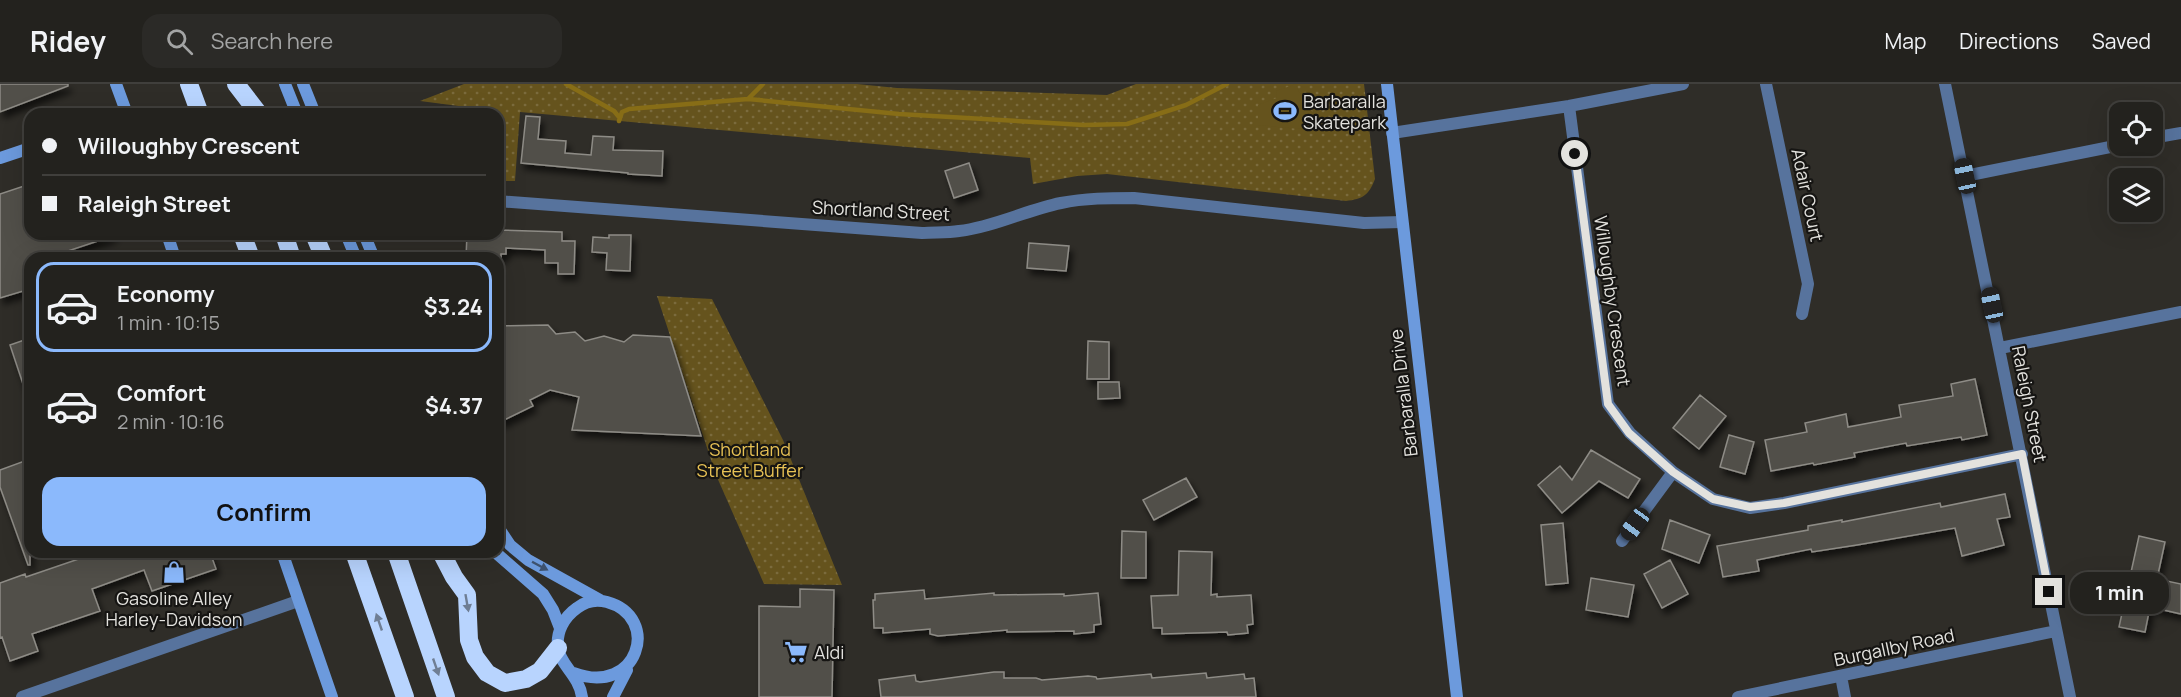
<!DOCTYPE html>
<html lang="en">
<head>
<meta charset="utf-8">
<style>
  :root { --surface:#23221e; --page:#2b2a27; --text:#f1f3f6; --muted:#a3a4a4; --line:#403f3c; --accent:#8bb9fc }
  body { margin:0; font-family:Manrope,sans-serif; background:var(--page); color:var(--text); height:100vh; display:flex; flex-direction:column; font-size:22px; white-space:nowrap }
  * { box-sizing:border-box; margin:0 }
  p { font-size:20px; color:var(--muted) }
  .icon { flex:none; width:33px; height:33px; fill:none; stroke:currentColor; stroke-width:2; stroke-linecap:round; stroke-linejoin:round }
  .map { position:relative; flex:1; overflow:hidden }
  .panel { position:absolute; left:24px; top:168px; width:480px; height:306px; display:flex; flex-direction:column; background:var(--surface); border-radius:18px; box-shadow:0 6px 24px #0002,0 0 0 2px var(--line) }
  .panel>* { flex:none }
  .top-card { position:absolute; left:24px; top:24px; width:480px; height:132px; border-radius:18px; box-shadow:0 6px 24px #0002,0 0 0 2px var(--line); display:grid; align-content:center; height:132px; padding:0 18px; background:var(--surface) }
  .buttons { position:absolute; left:2109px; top:18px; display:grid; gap:12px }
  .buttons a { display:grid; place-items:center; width:54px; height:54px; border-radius:12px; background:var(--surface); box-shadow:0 6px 24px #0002,0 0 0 2px var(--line); font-size:30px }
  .end { position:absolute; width:27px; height:27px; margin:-14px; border:8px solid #e3e2de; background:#111; box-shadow:0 0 0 3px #111 }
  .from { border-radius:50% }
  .bubble { position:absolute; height:42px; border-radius:18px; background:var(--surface); box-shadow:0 6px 24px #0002,0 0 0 2px var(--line); font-size:20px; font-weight:700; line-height:42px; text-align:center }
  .car { position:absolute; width:18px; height:36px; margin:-18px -9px; border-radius:8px; box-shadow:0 0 4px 2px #0007; background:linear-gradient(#222 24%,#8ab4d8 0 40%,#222 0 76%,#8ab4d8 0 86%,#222 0) }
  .top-card b { display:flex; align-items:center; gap:21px; height:57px; font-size:22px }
  .top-card b+b { border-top:2px solid var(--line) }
  .top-card i { width:15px; height:15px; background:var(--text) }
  ul { padding:10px 0 0; list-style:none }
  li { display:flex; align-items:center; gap:18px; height:90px; margin:0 12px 9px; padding:0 6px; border:3px solid transparent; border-radius:18px }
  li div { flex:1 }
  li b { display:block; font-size:22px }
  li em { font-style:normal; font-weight:700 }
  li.on { border-color:var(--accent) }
  li>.icon { width:54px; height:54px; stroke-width:1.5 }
  .action { display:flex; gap:12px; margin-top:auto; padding:12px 18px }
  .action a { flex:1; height:69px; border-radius:18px; background:var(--accent); color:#111; font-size:24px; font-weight:700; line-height:69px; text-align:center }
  header { display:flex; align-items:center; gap:36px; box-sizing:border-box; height:84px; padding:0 30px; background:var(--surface); border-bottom:2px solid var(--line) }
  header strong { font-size:28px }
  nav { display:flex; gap:33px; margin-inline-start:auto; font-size:21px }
  .search { width:420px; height:54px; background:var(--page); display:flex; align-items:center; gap:15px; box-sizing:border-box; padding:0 21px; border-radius:18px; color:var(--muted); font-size:22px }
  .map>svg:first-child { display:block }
  .park { fill:url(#park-dots) }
  .pitch { fill:#65531d }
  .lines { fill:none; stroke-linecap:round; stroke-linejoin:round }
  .stream { stroke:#876d16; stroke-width:4.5 }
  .building { fill:#514f4a; stroke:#8e8c86; stroke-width:1.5; filter:url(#shadow) }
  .street { stroke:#57739d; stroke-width:12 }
  .secondary { stroke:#6c9add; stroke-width:12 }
  .highway { stroke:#b8d4fe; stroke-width:18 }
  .oneway { fill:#3d516e }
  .oneway2 { fill:#6f7e94 }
  .route { stroke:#e3e2de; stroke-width:8 }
  .labels { text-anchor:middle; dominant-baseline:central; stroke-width:4.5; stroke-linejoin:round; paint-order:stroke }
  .poi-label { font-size:18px; fill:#e3e2de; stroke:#161513; text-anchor:start }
  .street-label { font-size:18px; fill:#e3e2de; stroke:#161513 }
  .park-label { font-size:18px; fill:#e8c255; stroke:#161513 }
</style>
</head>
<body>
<header>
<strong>Ridey</strong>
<div class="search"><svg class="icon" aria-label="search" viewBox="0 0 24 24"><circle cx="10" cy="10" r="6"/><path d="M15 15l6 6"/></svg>Search here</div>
<nav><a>Map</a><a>Directions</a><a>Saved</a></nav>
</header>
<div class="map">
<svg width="2181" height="613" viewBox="0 0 2181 613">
  <defs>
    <pattern id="park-dots" width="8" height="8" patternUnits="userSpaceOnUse" patternTransform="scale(1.5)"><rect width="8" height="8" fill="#65531d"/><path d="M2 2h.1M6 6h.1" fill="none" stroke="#7b6b3d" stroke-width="1.8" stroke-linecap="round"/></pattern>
    <filter id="shadow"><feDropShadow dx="3.5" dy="6" stdDeviation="3" flood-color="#0009"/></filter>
  </defs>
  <rect width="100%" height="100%" fill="#2f2d28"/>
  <path class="park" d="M464,0H857L897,4L1107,11L1136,0H1364L1375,95C1369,111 1363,115 1346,117L1107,90L1077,92L1033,100L1030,74L520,28L515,97H498V30H474V24L420,17Z
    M657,212L712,215L783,356L842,501L764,500L716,391Z"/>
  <path class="pitch" d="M1296,0L1299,8L1305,12L1314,32L1311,46L1258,41V21L1277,14L1276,7Z"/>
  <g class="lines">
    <path class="stream" d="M566,0L614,27L619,33
      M748,15L763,0
      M619,37L622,28L629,25L748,15L899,30L1084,41L1127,40L1186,21L1227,0"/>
  </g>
  <path class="building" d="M0,0H68V2L0,28Z
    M526,32L540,33L538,55L566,57L565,69L591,71L593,52L614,53L613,66L663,67L662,92L628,90V89L521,79Z
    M969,79L978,106L954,114L945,87Z
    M30,100V150H113V152L47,174H30V205L0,214V110Z
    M498,146L562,148V157H575L574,190H558V179H545V166L506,164V170H501V174H466L467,150H498Z
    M609,151H631L630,187L606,186L607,169L592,168L593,153L609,154Z
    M1029,159L1069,162L1066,187L1027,184Z
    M548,241L556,250L575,248L585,257L604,252L624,258L633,251L670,253L701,352L572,346L579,313L550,306L530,316L533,322L498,339V242Z
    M30,254V314L28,315L10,261Z
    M1088,257L1109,258V295H1087Z
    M1975,295L1987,351L1962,356L1961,353L1907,362L1906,359L1854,369L1855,373L1814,381L1813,379L1771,387L1765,356L1807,348L1805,339L1846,330L1848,343L1901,333L1899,321L1953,312L1951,300Z
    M1098,298H1119L1120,314L1098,315Z
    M1700,311L1726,332L1699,365L1673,344Z
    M1729,351L1754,358L1745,390L1720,383Z
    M1591,366L1640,395L1628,414L1599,397L1562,429L1538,401L1560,382L1572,396Z
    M30,375V481H28L0,403V386Z
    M1186,394L1197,413L1154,436L1143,416Z
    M2005,410L2010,433L1997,435L2004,461L1962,472L1955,444L1857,461L1812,468L1811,465L1757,476L1759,487L1723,493L1717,462L1808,446V442L1842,436V438L1940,419L1941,423Z
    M1670,436L1710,451L1699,479L1662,465Z
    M1563,439L1568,499L1546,501L1541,441Z
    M1122,447L1146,448V494H1121Z
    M2139,452L2165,458L2157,495L2181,500V530L2150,523L2145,548L2119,543Z
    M1179,467L1212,468L1211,511L1217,510V513L1251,511L1253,540L1247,541L1248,549L1228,551L1227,548L1162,550V544H1153L1151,512L1178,511Z
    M99,468H210L216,485L152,507L144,486L92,505L100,527L32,550L38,567L10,577L2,553L0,554V499L25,490L26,493Z
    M1670,476L1688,510L1662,524L1644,490Z
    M1591,494L1634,501L1628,533L1586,526Z
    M800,505L834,506L832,613H759V522L800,523Z
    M924,506L925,515L994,509V511L1064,510V512L1098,509L1101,540L1094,541V548L1074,550V547L1007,548V546L938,552L930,550V545L883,549V544H874L873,516H875V510Z
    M994,588H1004V594H1036L1042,596L1088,592L1096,593L1097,595L1151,590L1152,594L1206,589L1207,594L1244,590L1245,595L1254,594L1256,613H881L879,596L915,591L916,597L920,598Z"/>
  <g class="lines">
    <path class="street" d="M1766,0L1808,200L1802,230
      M1945,0L2070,613
      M1569,22L1608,320L1630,349L1673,388L1713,415L1750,424L1784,419L2022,370
      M1392,49L1569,22L1683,0
      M2152,54L2181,49
      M1965,92L2120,61
      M498,117L922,149C934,148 947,149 959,147C994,143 1026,126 1061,119C1085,114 1110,114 1134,114L1364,139L1402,138
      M2000,264L2181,228
      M1622,457L1673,388
      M1841,592L1845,613
      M22,613L298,517
      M1738,613L2056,547"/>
    <path class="secondary" d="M116,0L127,30
      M285,0L297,30
      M303,0L315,30
      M1387,0L1457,613
      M0,74L30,64
      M167,150L175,174
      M346,150L356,174
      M364,150L374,174
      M498,443L510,461L528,476L600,516
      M282,468L332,613
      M495,468L543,510L553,526L560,544
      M574,589C638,613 662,533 607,518C596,515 586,517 577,524C564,533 556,548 558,564C560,581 579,591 582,613
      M613,613L627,586"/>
    <path class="highway" d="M189,0L200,30
      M236,0L259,30
      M242,150L251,174
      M284,150L292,174
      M314,150L324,174
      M354,468L405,613
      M396,468L446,613
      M441,468L454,493L467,511L469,556L475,573L487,589L505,599L526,595L540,587L558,564"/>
  </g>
  <defs><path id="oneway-solid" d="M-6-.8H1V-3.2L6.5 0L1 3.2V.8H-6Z" transform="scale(1.5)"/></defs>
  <use class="oneway" href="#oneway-solid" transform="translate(540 482) rotate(28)"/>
  <g class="oneway2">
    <use href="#oneway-solid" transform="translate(467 519) rotate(80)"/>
    <use href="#oneway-solid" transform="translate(379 538) rotate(-109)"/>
    <use href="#oneway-solid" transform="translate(436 583) rotate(71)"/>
  </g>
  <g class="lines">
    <path class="route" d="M1575,70L1608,320L1629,349L1673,388L1713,415L1750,423L1784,419L2022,370L2049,508"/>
  </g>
  <defs>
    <g id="stadium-bare" transform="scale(1.8)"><path d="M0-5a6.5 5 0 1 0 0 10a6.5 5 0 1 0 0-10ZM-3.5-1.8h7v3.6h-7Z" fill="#8bb9fc" stroke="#161513" stroke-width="2.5" paint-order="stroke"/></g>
    <g id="shop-bare" transform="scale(1.8)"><path d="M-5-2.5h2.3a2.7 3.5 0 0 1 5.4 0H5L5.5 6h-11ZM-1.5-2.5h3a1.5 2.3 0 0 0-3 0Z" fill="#8bb9fc" stroke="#161513" stroke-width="2.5" paint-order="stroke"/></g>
    <g id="supermarket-bare" transform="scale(1.8)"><path d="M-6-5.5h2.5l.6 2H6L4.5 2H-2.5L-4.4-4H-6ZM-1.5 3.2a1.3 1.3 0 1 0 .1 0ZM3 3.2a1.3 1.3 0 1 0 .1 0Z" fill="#8bb9fc" stroke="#161513" stroke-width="2.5" paint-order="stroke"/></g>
  </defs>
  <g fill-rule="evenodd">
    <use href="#stadium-bare" x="1285" y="27"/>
    <use href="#shop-bare" x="174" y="488"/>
    <use href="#supermarket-bare" x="796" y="568"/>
  </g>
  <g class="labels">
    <g class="poi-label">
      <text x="1303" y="17">Barbaralla<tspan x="1303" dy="21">Skatepark</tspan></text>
      <text x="174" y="514" text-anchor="middle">Gasoline Alley<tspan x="174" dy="21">Harley-Davidson</tspan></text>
      <text x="814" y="568">Aldi</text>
    </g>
    <g class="street-label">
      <text transform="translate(1808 111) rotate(78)">Adair Court</text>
      <text transform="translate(881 126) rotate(3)">Shortland Street</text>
      <text transform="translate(1613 217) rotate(82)">Willoughby Crescent</text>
      <text transform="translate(1403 309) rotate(-97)">Barbaralla Drive</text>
      <text transform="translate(2030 320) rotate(79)">Raleigh Street</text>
      <text transform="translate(1894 563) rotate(-12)">Burgallby Road</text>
    </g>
    <g class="park-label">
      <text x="750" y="365">Shortland<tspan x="750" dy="21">Street Buffer</tspan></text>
    </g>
  </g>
</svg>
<div class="buttons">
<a><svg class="icon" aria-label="locate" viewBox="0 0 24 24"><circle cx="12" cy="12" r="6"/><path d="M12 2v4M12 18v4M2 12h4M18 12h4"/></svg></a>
<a><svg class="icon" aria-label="layers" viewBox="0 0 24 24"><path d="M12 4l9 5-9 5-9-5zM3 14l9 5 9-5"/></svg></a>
</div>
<i class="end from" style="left:1575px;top:70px"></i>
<i class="end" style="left:2049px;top:508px"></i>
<div class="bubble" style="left:2070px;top:488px;width:99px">1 min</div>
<i class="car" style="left:1965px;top:92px;rotate:348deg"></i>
<i class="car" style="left:1992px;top:221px;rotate:348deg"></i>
<i class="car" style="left:1635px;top:440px;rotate:216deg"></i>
<div class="top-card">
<b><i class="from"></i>Willoughby Crescent</b>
<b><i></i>Raleigh Street</b>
</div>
<section class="panel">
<ul>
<li class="on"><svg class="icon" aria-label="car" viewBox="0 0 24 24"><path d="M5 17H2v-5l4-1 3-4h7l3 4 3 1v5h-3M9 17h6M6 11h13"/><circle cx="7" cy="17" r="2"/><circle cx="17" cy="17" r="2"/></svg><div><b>Economy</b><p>1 min · 10:15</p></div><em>$3.24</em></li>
<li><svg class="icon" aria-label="car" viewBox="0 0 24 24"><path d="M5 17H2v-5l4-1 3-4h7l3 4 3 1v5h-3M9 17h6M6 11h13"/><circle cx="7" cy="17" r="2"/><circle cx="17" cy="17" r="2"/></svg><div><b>Comfort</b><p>2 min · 10:16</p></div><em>$4.37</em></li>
</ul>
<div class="action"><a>Confirm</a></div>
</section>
</div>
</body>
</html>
